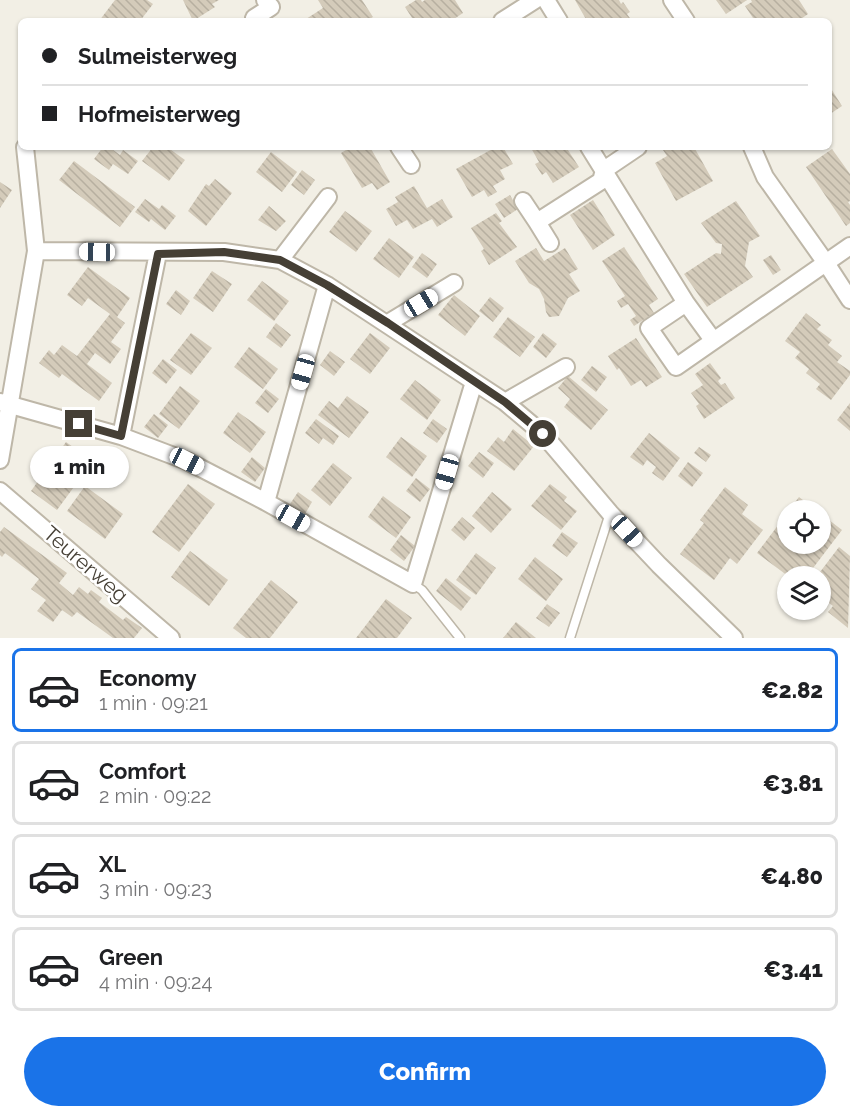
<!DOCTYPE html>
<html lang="en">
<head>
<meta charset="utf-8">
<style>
  :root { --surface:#fff; --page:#f6f6f6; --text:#202124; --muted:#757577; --line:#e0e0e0; --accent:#1a73e8 }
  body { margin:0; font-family:Raleway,sans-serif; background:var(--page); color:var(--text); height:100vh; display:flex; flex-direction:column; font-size:22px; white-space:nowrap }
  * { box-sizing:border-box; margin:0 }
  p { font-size:20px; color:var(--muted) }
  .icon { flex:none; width:33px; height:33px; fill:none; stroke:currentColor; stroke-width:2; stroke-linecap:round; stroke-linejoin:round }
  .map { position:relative; height:638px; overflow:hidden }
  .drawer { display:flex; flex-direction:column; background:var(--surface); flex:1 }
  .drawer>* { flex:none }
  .banner { position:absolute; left:18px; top:18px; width:814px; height:132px; border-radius:9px; box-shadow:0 2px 4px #0004; display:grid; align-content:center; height:132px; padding:0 24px; background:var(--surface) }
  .tools { position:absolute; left:777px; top:500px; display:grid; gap:12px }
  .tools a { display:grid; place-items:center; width:54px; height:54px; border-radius:50%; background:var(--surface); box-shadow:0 2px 4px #0004; font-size:30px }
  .end { position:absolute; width:27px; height:27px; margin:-14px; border:8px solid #453f35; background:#fff; box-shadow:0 0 0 3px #fff }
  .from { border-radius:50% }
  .bubble { position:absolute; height:42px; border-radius:21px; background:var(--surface); box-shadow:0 2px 4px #0004; font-size:20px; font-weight:800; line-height:42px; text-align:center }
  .car { position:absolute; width:18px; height:36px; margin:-18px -9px; border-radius:8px; box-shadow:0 0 4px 2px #0007; background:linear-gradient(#fff 24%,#345 0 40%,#fff 0 76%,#345 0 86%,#fff 0) }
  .banner b { display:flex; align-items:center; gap:21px; height:57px; font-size:22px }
  .banner b+b { border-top:2px solid var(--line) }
  .banner i { width:15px; height:15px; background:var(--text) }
  ul { padding:10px 0 0; list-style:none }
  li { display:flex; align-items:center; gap:18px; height:84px; margin:0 12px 9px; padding:0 12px; border:3px solid var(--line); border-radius:9px }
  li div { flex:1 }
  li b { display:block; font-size:22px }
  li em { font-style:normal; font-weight:800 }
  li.selected { border-color:var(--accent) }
  li>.icon { width:54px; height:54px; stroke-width:1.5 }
  .action { display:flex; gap:12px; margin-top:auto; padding:12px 24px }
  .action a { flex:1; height:69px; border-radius:36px; background:var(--accent); color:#fff; font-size:24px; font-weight:800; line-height:69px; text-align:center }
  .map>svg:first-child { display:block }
  .building { fill:url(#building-back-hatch) }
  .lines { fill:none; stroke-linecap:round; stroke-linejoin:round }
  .service-casing { stroke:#beb7a8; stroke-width:11 }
  .minor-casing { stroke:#beb7a8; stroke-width:20 }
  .service { stroke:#fff; stroke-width:8 }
  .minor { stroke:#fff; stroke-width:16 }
  .route { stroke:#453f35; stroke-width:8 }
  .labels { text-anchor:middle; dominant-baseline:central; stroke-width:5; stroke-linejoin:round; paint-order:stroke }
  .street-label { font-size:21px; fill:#453f35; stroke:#fff }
</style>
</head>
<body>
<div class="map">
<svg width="850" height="638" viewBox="0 0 850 638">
  <defs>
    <pattern id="building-back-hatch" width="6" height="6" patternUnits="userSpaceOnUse" patternTransform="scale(1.5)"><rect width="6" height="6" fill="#d4cbba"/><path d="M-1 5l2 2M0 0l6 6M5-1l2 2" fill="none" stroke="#b7afa0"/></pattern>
  </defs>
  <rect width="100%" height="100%" fill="#f2efe5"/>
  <path class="building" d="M115,0H147L153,4L140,21H99Z
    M183,0H219L212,4L215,7L193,21Z
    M318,0H362L373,17L366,21H303L323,8Z
    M416,0H421L422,2L425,0H455L463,13L451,21H414L405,7Z
    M575,0H619L621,4L623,2L630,12L627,14L632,21H587Z
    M716,0H747L726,14Z
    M751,0H799L808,14L798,21H784L781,18L776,21H755L745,6L752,2Z
    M830,87L842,106L830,114Z
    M103,147H109L120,155L123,150L138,161L128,174L113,164L109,170L94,159Z
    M153,147H167L185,160L169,181L142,161Z
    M351,147H370L390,182L377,190L372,183L362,188L341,153Z
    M496,147H503L513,164L500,170L505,179L493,186L497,192L488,197L484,190L472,197L456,169Z
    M533,147H566L579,167L553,183L546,172L542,175L535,164L539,162L531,148Z
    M661,147H694L713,181L676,201L655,163L667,156Z
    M832,149L850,174V201L848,202L850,205V223L846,226L806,167Z
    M271,152L297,172L282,192L256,172Z
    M74,161L135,207L120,227L59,180Z
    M302,170L315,180L304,195L291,185Z
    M215,179L232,193L206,226L188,211L206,184L209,186Z
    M0,182L12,190L0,208Z
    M414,186L427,208L442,199L453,217L437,227L432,219L413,229L407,220L396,226L386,209L398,202L395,197Z
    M510,195L518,209L504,218L495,204Z
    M145,199L159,209L162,205L176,216L165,230L151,219L149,222L135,212Z
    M593,200L615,235L593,250L570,215Z
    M736,201L760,236L749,242L745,266L753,277L707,307L684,274L716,253L721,254L722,244L716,243L701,223Z
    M269,206L286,221L276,231L258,220Z
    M345,211L372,231L356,252L329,232Z
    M496,213L502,221L499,223L517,247L489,265L481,251L484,249L471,228Z
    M389,238L414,257L399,278L373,259Z
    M624,247L658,299L649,305L654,313L634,326L630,320L636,316L628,304L621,308L617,301L625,296L602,261Z
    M536,248L544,261L565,248L578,269L569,274L580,291L568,298L559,316L549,317L546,312L544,299L539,289L529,283L515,261Z
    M422,253L437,264L427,278L412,267Z
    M771,255L781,270L773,275L763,260Z
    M88,267L130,298L117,317L125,323L111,342L121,349L110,364L95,353L87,364L112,383L99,401L62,374L59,378L39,363L49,350L54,355L62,345L77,356L110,314L88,298L82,306L67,295Z
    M212,271L232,284L213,312L193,298Z
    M262,281L289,301L274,321L247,300Z
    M176,290L190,301L181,315L166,304Z
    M454,295L480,316L465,336L438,315Z
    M490,297L504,308L493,322L479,311Z
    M806,313L821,325L817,329L832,340L828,345L842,356L837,362L850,371V375L831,400L816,389L820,384L806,373L809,369L795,358L800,352L785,341Z
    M508,317L535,337L520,357L493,337Z
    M276,323L291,335L281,348L266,337Z
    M191,333L212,348L191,375L170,360Z
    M370,333L390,348L370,374L350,359Z
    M543,333L557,344L546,358L533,347Z
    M636,338L662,377L646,387L641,380L631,386L619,368L617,370L608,356Z
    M249,347L278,369L263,389L234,367Z
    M330,351L345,362L334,376L320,365Z
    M163,359L177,370L166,384L152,373Z
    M710,363L721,378L718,381L721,385L725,383L735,398L704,419L696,406L699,404L691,393L703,385L695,374Z
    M592,366L607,377L596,392L581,380Z
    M568,376L608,410L591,430L564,407L570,399L558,388Z
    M415,380L441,400L427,420L400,399Z
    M180,386L200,401L179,429L159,414Z
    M266,389L279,399L268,413L255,403Z
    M347,396L369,412L349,438L318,415L329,401L338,408Z
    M850,403V431L837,420Z
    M238,412L266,432L250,453L223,433Z
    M154,414L168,425L158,438L144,427Z
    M316,419L339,436L333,445L323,438L319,444L305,433Z
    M433,419L447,429L437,443L423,433Z
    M513,429L534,446L514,471L487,451L498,437L504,442Z
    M649,433L680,458L663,481L652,473L656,467L647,460L643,466L630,457Z
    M401,437L427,456L412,477L386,457Z
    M66,442L93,461L57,510L31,491Z
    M699,447L711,455L706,462L694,453Z
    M479,452L494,463L483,478L468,466Z
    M252,457L265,468L255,482L241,472Z
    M688,462L703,473L692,487L678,476Z
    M333,463L352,478L330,506L311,490Z
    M416,478L430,489L420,502L406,491Z
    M188,484L215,504L179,552L152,532Z
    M550,484L567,497L564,501L577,511L561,530L531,506Z
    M85,486L123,514L105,539L67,511Z
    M725,487L748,505L742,514L763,530L737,564L730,558L714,580L680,554L704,523L700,520Z
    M298,492L312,502L305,514L290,504Z
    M492,492L512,509L491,533L472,516Z
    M383,496L411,517L396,538L368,517Z
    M799,497L816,510H789Z
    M788,512V543H820V513L842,530L807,576H788L757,553Z
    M462,517L475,528L464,541L451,530Z
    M4,527L67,573L59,583L73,595L79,587L88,594L91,590L102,598L99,602L123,620L126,617L142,628L134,638H113L77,612L72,617L62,610L53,622L37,611L46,600L31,589L39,579L5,553L2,557L0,555V532Z
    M562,532L578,543L567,557L552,546Z
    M401,535L415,546L404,561L390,550Z
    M839,547L850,556L848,628L828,612L833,606L820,596V576H817Z
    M190,551L228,580L209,606L171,577Z
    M476,553L496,568L476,595L456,580Z
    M535,557L563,579L546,601L518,579Z
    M446,578L471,598L461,611L436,591Z
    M271,580L298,602L270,638H246L233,628Z
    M386,599L412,618L397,638H356Z
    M547,604L560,613L549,627L536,618Z
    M516,622L536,638H503Z"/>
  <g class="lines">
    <g class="service-casing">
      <path id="service" d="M413,584L422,590L460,638
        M570,638L610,513"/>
    </g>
    <g class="minor-casing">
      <path id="minor" d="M546,0L559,21
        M672,0L686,21
        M254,18L271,7L265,0
        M502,21L535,0
        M399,147L411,165
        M589,147L686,303L649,328L676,367L850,246
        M752,147L765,177L826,263L850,300
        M523,201L537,222L601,181L604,170L638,147
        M537,222L550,243
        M36,251L224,252L280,260L327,285L505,402L543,434L610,513L659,565L734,638
        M280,260L328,197
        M686,303L713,340
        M388,323L454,283
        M0,402L121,436L187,461L266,502L413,584L474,382
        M505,402L566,367
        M121,436L158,253
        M0,460L36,251L25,147
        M0,491L171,638
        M266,502L327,285"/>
    </g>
    <use href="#service" class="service"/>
    <use href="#minor" class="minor"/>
  </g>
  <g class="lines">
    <path class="route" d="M79,424L121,436L158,254L224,252L280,260L327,285L388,323L505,402L543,434"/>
  </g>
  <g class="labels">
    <g class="street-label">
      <text transform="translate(86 564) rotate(41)">Teurerweg</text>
    </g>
  </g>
</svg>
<div class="tools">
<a><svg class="icon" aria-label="locate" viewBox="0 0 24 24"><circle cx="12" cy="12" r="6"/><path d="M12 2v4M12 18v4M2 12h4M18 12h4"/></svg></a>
<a><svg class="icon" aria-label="layers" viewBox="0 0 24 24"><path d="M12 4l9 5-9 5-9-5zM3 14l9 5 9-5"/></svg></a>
</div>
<i class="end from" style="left:543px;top:434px"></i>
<i class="end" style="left:79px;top:424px"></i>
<div class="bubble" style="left:30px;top:446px;width:99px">1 min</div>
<i class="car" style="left:97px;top:252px;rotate:271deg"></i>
<i class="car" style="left:421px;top:303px;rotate:59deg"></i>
<i class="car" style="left:303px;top:372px;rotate:196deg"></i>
<i class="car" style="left:187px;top:461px;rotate:117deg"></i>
<i class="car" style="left:447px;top:472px;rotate:196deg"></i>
<i class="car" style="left:293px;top:518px;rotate:119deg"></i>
<i class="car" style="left:627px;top:531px;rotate:137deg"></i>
<div class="banner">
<b><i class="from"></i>Sulmeisterweg</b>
<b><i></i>Hofmeisterweg</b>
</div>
</div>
<section class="drawer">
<ul>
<li class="selected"><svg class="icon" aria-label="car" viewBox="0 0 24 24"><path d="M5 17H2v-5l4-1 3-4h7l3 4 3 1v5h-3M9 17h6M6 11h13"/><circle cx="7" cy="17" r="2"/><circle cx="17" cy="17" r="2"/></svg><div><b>Economy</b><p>1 min · 09:21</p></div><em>€2.82</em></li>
<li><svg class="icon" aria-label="car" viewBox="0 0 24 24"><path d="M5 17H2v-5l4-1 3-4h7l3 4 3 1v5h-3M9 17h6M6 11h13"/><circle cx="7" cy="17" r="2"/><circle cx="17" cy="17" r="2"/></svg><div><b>Comfort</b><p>2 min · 09:22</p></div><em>€3.81</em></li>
<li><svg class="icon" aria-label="car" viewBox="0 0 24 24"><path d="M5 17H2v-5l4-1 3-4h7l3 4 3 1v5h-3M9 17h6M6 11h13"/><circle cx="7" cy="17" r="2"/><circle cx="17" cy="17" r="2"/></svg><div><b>XL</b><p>3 min · 09:23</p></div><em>€4.80</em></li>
<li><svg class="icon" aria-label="car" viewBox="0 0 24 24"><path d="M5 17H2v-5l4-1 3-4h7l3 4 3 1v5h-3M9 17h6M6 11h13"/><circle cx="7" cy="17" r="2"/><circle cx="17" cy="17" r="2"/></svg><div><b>Green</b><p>4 min · 09:24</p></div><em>€3.41</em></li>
</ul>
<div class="action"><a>Confirm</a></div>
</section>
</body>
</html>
